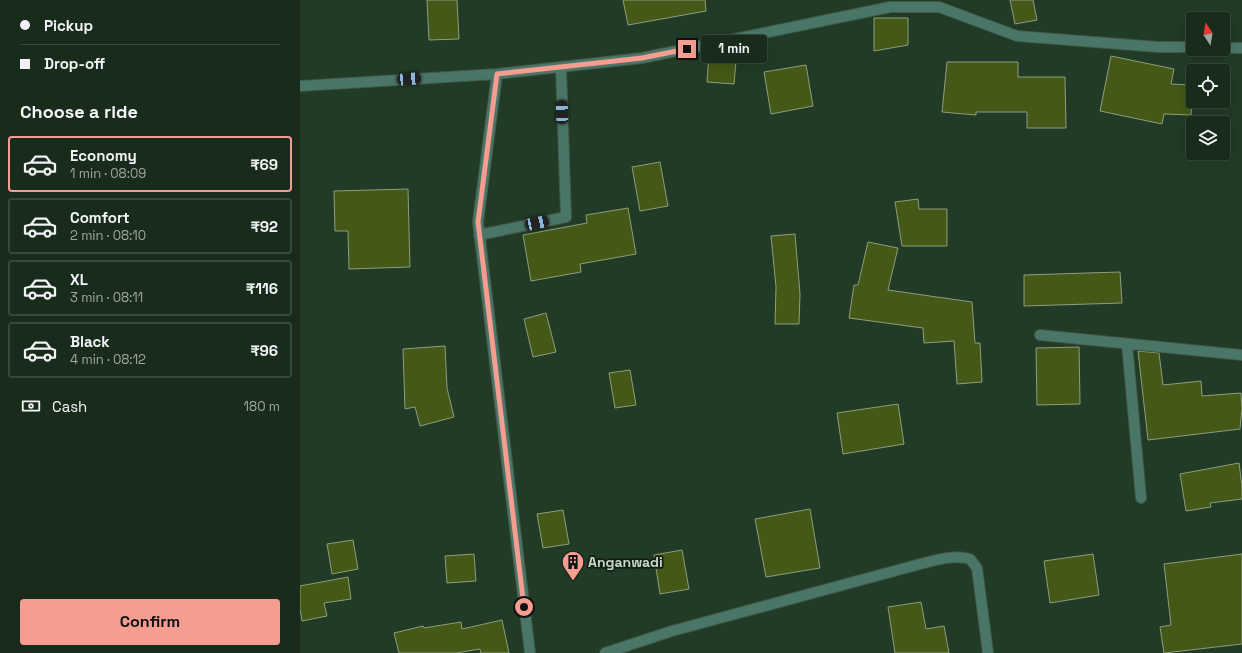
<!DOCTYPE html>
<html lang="en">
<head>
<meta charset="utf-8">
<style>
  :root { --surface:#192c1c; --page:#263829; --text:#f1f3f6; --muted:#9fa7a3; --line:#37483b; --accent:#f59d90 }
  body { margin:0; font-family:"Space Grotesk",sans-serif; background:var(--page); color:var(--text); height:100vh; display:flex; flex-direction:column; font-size:15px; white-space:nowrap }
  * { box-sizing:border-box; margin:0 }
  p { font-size:13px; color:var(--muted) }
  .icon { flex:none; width:22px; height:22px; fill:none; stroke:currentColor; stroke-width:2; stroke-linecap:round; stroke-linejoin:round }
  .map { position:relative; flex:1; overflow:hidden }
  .details { display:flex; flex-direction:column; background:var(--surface); width:300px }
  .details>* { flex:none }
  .banner { display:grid; align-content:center; height:88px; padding:0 20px; background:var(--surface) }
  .needle { width:26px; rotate:348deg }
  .controls { position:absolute; left:886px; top:12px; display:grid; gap:8px }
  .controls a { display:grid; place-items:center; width:44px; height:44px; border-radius:4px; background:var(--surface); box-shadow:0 4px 16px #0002,0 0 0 1px var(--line); font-size:20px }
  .end { position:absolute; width:18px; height:18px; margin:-9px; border:5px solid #f59d90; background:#111; box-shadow:0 0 0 2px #111 }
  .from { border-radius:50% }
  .bubble { position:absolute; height:28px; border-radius:4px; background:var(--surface); box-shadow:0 4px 16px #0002,0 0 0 1px var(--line); font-size:13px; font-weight:700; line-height:28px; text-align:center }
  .car { position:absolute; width:12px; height:24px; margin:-12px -6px; border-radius:5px; box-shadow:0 0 3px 1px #0007; background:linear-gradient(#222 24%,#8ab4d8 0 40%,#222 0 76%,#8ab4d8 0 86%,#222 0) }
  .banner b { display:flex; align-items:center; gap:14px; height:38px; font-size:15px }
  .banner b+b { border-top:1px solid var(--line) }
  .banner i { width:10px; height:10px; background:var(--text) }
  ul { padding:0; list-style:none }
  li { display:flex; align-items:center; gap:12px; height:56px; margin:0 8px 6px; padding:0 12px; border:2px solid var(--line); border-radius:4px }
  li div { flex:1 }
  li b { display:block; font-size:15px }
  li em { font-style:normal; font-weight:700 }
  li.current { border-color:var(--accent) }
  li>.icon { width:36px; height:36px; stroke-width:1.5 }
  h2 { padding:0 20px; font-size:18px; line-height:48px }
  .pay { display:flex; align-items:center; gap:10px; height:44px; padding:0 20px; font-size:15px }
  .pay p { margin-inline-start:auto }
  .button { display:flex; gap:8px; margin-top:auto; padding:8px 20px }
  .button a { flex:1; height:46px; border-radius:4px; background:var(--accent); color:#111; font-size:16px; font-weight:700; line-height:46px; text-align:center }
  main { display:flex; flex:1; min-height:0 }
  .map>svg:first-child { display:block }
  .building { fill:#445917; stroke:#909d7c }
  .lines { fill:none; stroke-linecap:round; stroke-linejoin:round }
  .minor-casing { stroke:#3f5744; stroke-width:12 }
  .minor { stroke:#4a7668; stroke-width:10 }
  .route { stroke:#f59d90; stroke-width:5 }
  .labels { text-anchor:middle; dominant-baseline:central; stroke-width:3.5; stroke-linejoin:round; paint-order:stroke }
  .poi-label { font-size:14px; font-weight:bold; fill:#c8d7ca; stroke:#131f15; text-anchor:start }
</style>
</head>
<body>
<main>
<section class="details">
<div class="banner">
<b><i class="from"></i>Pickup</b>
<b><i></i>Drop-off</b>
</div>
<h2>Choose a ride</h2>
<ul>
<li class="current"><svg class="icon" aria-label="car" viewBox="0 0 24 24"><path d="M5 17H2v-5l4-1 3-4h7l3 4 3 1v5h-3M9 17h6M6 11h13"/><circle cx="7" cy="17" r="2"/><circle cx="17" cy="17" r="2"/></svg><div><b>Economy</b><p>1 min · 08:09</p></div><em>₹69</em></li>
<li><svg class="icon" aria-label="car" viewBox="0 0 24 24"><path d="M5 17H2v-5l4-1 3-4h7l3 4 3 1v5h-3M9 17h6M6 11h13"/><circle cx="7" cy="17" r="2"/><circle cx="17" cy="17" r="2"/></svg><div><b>Comfort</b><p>2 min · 08:10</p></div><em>₹92</em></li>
<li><svg class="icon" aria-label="car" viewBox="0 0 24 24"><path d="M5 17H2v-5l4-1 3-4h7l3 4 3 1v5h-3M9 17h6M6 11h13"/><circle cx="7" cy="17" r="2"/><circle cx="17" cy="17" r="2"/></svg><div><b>XL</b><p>3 min · 08:11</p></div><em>₹116</em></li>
<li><svg class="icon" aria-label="car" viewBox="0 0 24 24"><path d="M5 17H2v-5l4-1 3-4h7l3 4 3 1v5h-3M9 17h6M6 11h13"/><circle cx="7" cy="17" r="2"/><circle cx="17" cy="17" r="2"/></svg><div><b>Black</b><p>4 min · 08:12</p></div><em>₹96</em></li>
</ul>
<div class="pay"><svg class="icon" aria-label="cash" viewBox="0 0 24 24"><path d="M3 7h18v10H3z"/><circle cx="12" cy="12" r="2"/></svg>Cash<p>180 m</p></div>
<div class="button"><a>Confirm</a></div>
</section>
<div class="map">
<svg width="942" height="653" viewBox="0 0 942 653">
  <rect width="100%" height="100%" fill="#213b26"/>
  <path class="building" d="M127,0H157L159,39L129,40Z
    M323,0H405L406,11L328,25Z
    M710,0H733L737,20L715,24Z
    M574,18H608V45L574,51Z
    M417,49L437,50L434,84L407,82L409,51Z
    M811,56L874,69L871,84L893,85L891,115L864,114L862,124L800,111Z
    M647,62H718V77H765L766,128H727V112H676V115L642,112Z
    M506,65L513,106L471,114L464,72Z
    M360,162L368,206L340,211L332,167Z
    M108,189L110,267L49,269L48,231H35L34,191Z
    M618,199L619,209H647V246H602L595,202Z
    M328,208L336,254L280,264L281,272L231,281L223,235L287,223L286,215Z
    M495,234L500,294L499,324H475L476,287L471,236Z
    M568,242L598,248L588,290L672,302L675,343H680L682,382L657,384L654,341L624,343L623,328L549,318L554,285H558Z
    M820,272L822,303L724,306V275Z
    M246,313L256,352L233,357L224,319Z
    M145,346L147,388L154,417L120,426L115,407L105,409L103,349Z
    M779,347L780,404L737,405L736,348Z
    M838,351L859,353L863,385L901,381L902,396L941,393L942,408L940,429L848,440Z
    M330,370L336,405L315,408L309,373Z
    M598,404L604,444L543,454L537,413Z
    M939,463L942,486V499L910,503L911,507L886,511L880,474Z
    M510,509L520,568L466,577L455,519Z
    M263,510L269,544L243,548L237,514Z
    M53,540L58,569L32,574L27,544Z
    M382,550L389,589L360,594L354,555Z
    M174,554L176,581L147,583L145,556Z
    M793,554L799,595L750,603L744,561Z
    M942,554V644L864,653L860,627L871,625L864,564Z
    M48,577L51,599L24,603L27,616L2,621L0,609V586Z
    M621,602L626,629L644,626L649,653H595L588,607Z
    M202,620L209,653H181L180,649L156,653H99L94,633L123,626L124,628L161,622L162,629Z"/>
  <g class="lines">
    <g class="minor-casing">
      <path id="minor" d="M923,48H942
        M197,74L178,222L230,653
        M0,86L197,74L342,58L590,7H639L717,36L858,47H893
        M179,235L266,217L261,67
        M740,335L942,355
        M827,344L841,498
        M305,653L372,631L624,563C640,559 654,555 670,559L677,568L688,653"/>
    </g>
    <use href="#minor" class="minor"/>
  </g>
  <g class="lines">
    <path class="route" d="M224,607L178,222L197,74L342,58L387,49"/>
  </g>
  <defs>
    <g id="building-pin" transform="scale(1.15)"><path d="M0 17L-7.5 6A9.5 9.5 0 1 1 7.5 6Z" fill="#f59d90" stroke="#131f15"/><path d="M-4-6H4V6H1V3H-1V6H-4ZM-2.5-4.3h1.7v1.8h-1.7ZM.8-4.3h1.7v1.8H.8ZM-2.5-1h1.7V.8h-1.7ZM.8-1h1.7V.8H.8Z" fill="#111"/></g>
  </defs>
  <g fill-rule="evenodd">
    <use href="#building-pin" x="273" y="562"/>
  </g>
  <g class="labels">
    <g class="poi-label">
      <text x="288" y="562">Anganwadi</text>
    </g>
  </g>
</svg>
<div class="controls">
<a><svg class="needle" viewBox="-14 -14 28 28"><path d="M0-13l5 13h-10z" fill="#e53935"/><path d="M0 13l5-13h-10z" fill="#9fa7a3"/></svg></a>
<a><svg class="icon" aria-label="locate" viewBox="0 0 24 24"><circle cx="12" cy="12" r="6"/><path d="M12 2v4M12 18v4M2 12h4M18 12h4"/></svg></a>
<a><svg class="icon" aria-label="layers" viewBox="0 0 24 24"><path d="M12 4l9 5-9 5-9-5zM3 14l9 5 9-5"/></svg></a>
</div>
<i class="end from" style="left:224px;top:607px"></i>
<i class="end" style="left:387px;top:49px"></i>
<div class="bubble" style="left:401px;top:35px;width:66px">1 min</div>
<i class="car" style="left:109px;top:79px;rotate:86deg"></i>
<i class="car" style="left:262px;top:112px;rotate:358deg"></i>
<i class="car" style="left:237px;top:223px;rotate:78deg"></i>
</div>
</main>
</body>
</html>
